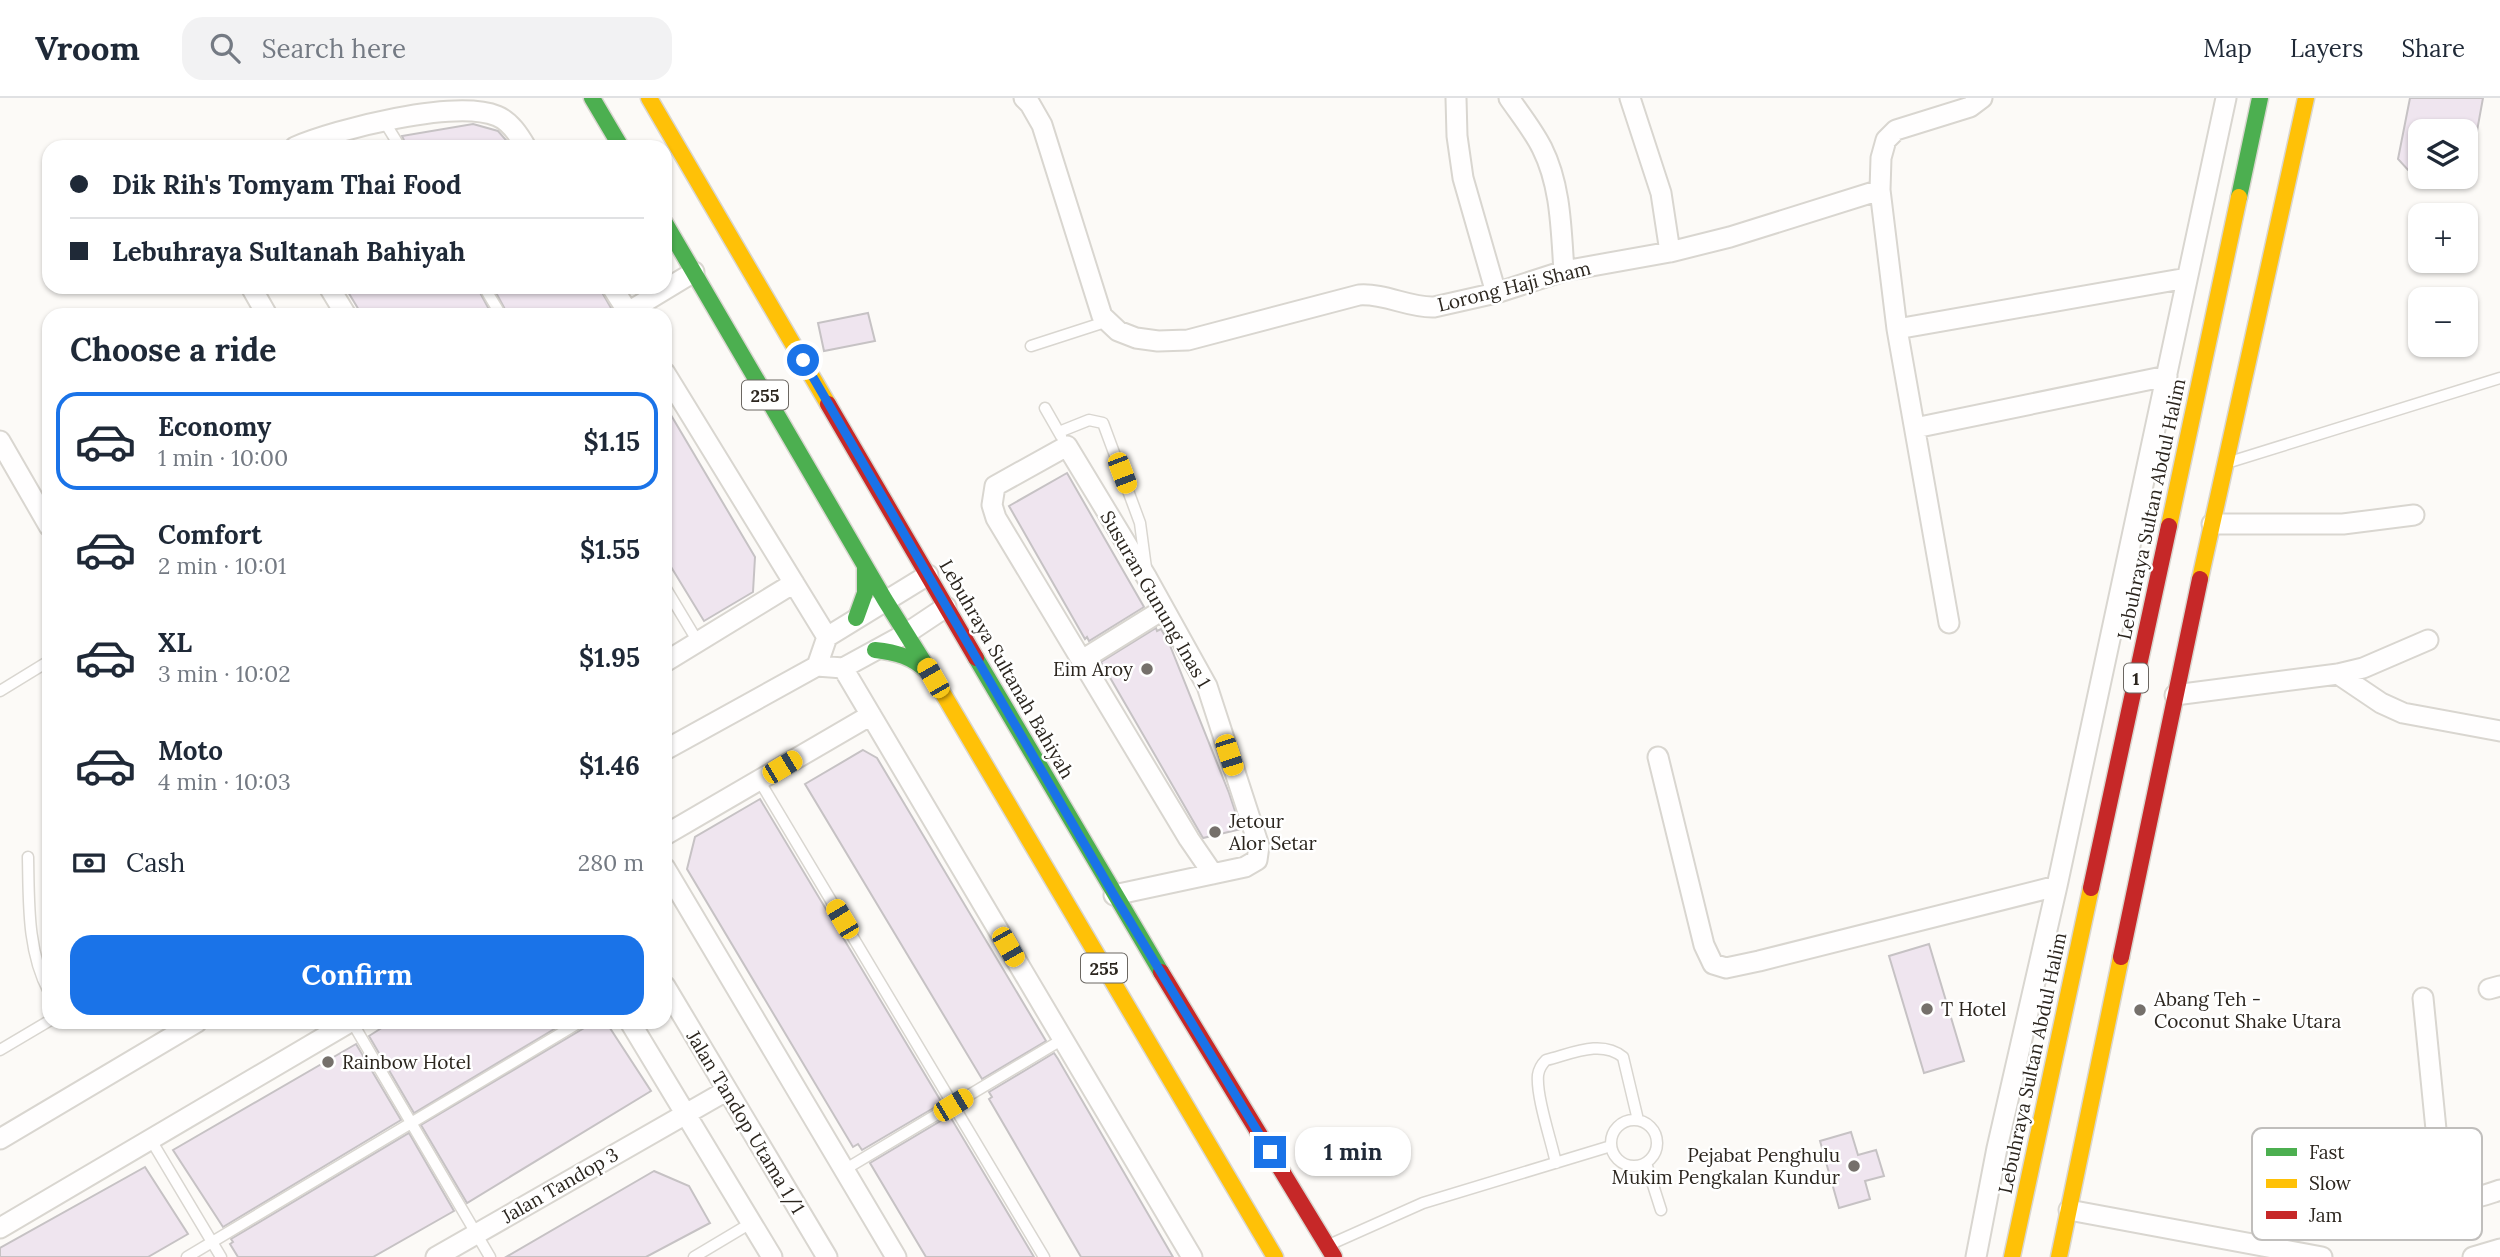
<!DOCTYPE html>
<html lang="en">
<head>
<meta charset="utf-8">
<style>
  :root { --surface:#fff; --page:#f2f2f3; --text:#1f2937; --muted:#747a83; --line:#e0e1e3; --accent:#1a73e8 }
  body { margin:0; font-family:Lora,serif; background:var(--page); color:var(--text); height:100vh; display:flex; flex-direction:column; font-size:26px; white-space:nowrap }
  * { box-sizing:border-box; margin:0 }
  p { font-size:23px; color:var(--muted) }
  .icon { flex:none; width:38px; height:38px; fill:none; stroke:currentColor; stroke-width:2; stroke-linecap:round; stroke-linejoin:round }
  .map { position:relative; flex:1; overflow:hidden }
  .panel { position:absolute; left:42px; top:210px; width:630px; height:721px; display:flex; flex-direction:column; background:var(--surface); border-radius:21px; box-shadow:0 2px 5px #0004 }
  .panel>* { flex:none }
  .top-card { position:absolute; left:42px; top:42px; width:630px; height:154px; border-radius:21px; box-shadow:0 2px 5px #0004; display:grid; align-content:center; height:154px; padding:0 28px; background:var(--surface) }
  .buttons { position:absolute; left:2408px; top:21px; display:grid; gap:14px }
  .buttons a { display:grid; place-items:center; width:70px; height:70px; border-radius:14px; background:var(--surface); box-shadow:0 2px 5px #0004; font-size:35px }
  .end { position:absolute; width:32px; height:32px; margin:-16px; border:9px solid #1a73e8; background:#fff; box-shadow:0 0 0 4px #fff }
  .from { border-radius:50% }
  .bubble { position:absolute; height:49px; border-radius:21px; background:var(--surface); box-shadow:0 2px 5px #0004; font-size:23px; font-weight:700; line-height:49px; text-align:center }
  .car { position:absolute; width:21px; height:42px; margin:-21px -10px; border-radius:9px; box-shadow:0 0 5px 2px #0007; background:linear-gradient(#f5c518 24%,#345 0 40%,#f5c518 0 76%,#345 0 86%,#f5c518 0) }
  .top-card b { display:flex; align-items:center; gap:24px; height:66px; font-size:26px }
  .top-card b+b { border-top:2px solid var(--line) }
  .top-card i { width:18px; height:18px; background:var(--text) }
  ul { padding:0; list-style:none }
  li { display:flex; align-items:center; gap:21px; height:98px; margin:0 14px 10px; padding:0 14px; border:4px solid transparent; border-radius:21px }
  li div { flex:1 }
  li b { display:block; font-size:26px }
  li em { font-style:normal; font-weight:700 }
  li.on { border-color:var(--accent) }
  li>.icon { width:63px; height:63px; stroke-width:1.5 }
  h2 { padding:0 28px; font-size:32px; line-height:84px }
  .pay { display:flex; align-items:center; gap:18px; height:77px; padding:0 28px; font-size:26px }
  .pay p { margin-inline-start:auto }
  .cta { display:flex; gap:14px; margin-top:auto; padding:14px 28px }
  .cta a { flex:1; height:80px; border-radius:21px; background:var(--accent); color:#fff; font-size:28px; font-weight:700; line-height:80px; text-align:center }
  header { display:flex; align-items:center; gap:42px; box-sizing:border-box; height:98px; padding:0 35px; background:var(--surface); border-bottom:2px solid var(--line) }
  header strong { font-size:33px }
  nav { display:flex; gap:38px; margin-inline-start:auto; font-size:24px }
  .search { width:490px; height:63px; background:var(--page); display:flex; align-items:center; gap:18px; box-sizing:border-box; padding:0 24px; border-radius:21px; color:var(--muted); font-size:26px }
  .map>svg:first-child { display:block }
  .building { fill:#efe5ef; stroke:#c6c2c4; stroke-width:2 }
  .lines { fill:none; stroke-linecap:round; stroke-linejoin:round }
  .lane-casing { stroke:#d9d6d0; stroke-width:13 }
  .street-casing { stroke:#d9d6d0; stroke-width:23 }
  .fast-casing { stroke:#d9d6d0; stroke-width:19 }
  .slow-casing { stroke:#d9d6d0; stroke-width:19 }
  .jam-casing { stroke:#d9d6d0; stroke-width:19 }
  .lane { stroke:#fffefe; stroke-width:10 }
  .street { stroke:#fffefe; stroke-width:19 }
  .fast { stroke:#4caf50; stroke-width:16 }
  .slow { stroke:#ffc107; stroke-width:16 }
  .jam { stroke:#c62828; stroke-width:16 }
  .route { stroke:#1a73e8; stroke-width:9 }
  .poi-dot { fill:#75706b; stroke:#fff; stroke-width:2.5 }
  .labels { text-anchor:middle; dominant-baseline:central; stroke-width:5; stroke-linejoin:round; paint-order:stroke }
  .shield { fill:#fff; stroke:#6b6762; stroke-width:2 }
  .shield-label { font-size:18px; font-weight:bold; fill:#2c261f }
  .street-label { font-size:19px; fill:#2c261f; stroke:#fff }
  .poi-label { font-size:19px; fill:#2c261f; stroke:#fff; text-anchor:start }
  .key { fill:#fff; stroke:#c0bebc; stroke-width:2 }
  .key-label { font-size:19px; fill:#2c261f }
</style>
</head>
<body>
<header>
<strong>Vroom</strong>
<div class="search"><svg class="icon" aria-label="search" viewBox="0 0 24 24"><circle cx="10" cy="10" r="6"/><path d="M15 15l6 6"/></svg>Search here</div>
<nav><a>Map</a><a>Layers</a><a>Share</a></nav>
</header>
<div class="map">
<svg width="2500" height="1159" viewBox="0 0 2500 1159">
  <rect width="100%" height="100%" fill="#fcfaf7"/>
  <path class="building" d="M2410,0H2483L2477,33H2420V69L2408,72L2398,61Z
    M473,26L498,33L512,49H407L402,38Z
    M345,189H477L492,217H362Z
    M493,189H599L615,217H508Z
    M868,215L875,243L824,253L818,225Z
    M665,307L755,459L753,494L704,523L665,459Z
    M1067,375L1144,509L1089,543L1087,539L1085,541L1009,408Z
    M1156,530L1157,533L1161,531L1169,545L1229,695L1241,731L1203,740L1101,564Z
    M863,652L877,660L1046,943L982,981L805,686Z
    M760,701L942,1005L862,1052L858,1046L853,1049L687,771L695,739Z
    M1929,846L1964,963L1924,975L1889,858Z
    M391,924H566L414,1015L369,938Z
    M587,924H606L651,993L467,1105L421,1027L584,930Z
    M356,946L401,1022L223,1129L173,1052Z
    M1054,955L1058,961L1173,1159H1081L989,1001L992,999L989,994Z
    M949,1018L951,1020L1034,1159H926L870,1065Z
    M1851,1034L1858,1057L1876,1052L1884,1078L1865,1083L1870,1101L1839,1110L1820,1043Z
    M409,1035L454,1113L373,1159H238L230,1146L233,1144L231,1141Z
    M145,1069L188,1136L148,1159H0V1150Z
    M654,1073L689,1088L710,1125L646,1159H506Z"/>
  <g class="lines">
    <g class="lane-casing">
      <path id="lane" d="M384,23L400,49
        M484,189L501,217
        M1031,248L1099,226L1105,220
        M1045,310L1061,338
        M1059,334L1089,322L1103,325L1140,425L1146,470
        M2233,363L2500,280
        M665,489L698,544
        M0,593L49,563
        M759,682L1044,1159
        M28,759C29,804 27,853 49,894
        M352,924L490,1159
        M0,952L49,923
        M1611 1045a23 23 0 1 1 46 0a23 23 0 1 1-46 0Z
        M151,1042L221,1159
        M1556,1065C1551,1042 1536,998 1538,977C1539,970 1542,966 1546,962C1571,956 1601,941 1623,959L1638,1022
        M1646,1065L1661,1112
        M844,1072L1063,941
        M1331,1146L1423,1105L1611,1048
        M187,1159L580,924
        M694,1159L751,1125"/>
    </g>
    <g class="street-casing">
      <path id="street" d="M1024,0L1030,6L1042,27L1102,218L1118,233L1136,240L1158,243L1188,242L1359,197C1385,195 1409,210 1434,209L1496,195L1564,173L1670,154L1730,139L1880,92L1881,60L1886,42L1896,32L1970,9L1982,0
        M1456,0L1457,38L1463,80L1496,195
        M1509,0C1520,16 1533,32 1542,50C1561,88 1561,131 1564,173
        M1630,0L1661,95L1670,154
        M295,49C337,31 455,1 497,18C510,23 519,37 526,49
        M1880,92L1897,231L1949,525
        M251,189L267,217
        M329,189L346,217
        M612,189L630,217
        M628,214L694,174
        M1897,231L2187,180
        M665,275L827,539
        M1915,330L2167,278
        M0,343L49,428
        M2212,426H2343L2414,417
        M1082,562L1164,511
        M665,564L794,485
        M817,568L827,539L928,477
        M843,570L1192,1159
        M2338,576L2381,605L2403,615L2500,633
        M2175,597L2338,576L2363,570L2428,542
        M665,652L817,568L843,570L907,535L946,509
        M1658,659L1704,847L1713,866L1726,870L1759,863L2057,788
        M665,737L871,617
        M665,770L896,1159
        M1114,797L1245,769L1257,762L1259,748L1207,588L1147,480L1067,348L995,388L992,407L996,420L1189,741L1213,776
        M665,888L827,1159
        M2489,891L2500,888
        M2423,900L2442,1092C2465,1106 2476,1100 2500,1092
        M630,924L772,1159
        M0,1041L197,924
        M2069,1112L2322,1159
        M0,1130L350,924
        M436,1159L726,993
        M1976,1159L1997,1050L2057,788L2226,0
        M2473,1159L2500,1151"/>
    </g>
    <g class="fast-casing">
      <path id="fast" d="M592,0L621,49
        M2239,99L2260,0
        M665,125L885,502L935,582
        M856,520L865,495V468
        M875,552C896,554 913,559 928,574
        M976,560L1161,874"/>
    </g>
    <g class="slow-casing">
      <path id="slow" d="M649,0L828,306
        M2169,428L2239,99
        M2200,481L2306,0
        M935,582L1275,1159
        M2012,1159L2091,790
        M2059,1159L2121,859"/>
    </g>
    <g class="jam-casing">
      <path id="jam" d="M828,306L976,560
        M2091,790L2169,428
        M2121,859L2200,481
        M1161,874L1334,1159"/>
    </g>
    <use href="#lane" class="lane"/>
    <use href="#street" class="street"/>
    <use href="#fast" class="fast"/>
    <use href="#slow" class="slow"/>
    <use href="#jam" class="jam"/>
  </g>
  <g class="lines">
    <path class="route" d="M803,262L1114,797L1270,1054"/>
  </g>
  <g class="poi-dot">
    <circle cx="1147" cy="571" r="7"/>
    <circle cx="1215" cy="734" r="7"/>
    <circle cx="1927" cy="911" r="7"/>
    <circle cx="2140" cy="912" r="7"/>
    <circle cx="328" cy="964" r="7"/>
    <circle cx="1854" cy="1068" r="7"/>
  </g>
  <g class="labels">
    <g class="shield">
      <rect x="742" y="282.5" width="46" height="29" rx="5"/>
      <rect x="2124" y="565.5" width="24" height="29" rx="5"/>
      <rect x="1081" y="855.5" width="46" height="29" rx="5"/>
    </g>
    <g class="shield-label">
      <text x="765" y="297">255</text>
      <text x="2136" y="580">1</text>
      <text x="1104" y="870">255</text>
    </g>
    <g class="street-label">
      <text transform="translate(1514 188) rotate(-14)">Lorong Haji Sham</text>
      <text transform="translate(2151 411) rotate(-78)">Lebuhraya Sultan Abdul Halim</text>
      <text transform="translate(1156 501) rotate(60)">Susuran Gunung Inas 1</text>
      <text transform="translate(1007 571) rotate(60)">Lebuhraya Sultanah Bahiyah</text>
      <text transform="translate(2032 965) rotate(-78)">Lebuhraya Sultan Abdul Halim</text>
      <text transform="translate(746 1024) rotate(59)">Jalan Tandop Utama 1/1</text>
      <text transform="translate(560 1087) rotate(-30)">Jalan Tandop 3</text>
    </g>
    <g class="poi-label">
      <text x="1133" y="571" text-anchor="end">Eim Aroy</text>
      <text x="1229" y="723">Jetour<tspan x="1229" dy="22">Alor Setar</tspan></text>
      <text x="2154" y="901">Abang Teh -<tspan x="2154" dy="22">Coconut Shake Utara</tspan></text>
      <text x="1941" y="911">T Hotel</text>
      <text x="342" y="964">Rainbow Hotel</text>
      <text x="1840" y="1057" text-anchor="end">Pejabat Penghulu<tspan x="1840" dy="22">Mukim Pengkalan Kundur</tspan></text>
    </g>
  </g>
  <rect x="2252" y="1030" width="230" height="112" rx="10" class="key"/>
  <rect x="2266" y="1050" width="31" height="8" fill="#4caf50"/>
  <rect x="2266" y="1081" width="31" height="9" fill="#ffc107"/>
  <rect x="2266" y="1113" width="31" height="8" fill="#c62828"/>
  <g class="key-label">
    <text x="2309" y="1061">Fast</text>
    <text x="2309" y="1092">Slow</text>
    <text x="2309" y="1124">Jam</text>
  </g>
</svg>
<div class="buttons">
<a><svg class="icon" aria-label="layers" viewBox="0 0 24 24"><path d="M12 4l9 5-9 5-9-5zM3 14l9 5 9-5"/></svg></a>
<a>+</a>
<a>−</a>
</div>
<i class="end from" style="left:803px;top:262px"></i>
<i class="end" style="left:1270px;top:1054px"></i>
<div class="bubble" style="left:1295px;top:1029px;width:116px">1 min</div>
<i class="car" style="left:1122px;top:375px;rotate:159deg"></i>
<i class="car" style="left:933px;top:580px;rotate:330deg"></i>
<i class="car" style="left:1229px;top:657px;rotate:162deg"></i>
<i class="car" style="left:782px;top:669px;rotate:59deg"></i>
<i class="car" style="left:842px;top:821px;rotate:329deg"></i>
<i class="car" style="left:1008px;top:849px;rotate:150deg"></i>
<i class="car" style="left:953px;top:1007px;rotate:59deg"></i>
<div class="top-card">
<b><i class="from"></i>Dik Rih's Tomyam Thai Food</b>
<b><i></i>Lebuhraya Sultanah Bahiyah</b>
</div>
<section class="panel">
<h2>Choose a ride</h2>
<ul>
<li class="on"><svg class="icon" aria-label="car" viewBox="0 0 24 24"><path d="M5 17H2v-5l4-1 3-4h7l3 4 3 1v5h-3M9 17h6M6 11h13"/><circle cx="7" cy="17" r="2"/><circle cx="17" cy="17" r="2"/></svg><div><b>Economy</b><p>1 min · 10:00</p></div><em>$1.15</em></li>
<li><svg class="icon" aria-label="car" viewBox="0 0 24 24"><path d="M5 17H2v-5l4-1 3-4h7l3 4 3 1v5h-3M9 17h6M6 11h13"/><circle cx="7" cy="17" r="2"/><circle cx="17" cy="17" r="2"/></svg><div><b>Comfort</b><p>2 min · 10:01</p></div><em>$1.55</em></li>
<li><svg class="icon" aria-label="car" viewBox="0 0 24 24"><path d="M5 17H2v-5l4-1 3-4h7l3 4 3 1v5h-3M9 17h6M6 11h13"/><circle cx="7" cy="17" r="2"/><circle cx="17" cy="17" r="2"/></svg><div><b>XL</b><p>3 min · 10:02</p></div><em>$1.95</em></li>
<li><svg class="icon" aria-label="car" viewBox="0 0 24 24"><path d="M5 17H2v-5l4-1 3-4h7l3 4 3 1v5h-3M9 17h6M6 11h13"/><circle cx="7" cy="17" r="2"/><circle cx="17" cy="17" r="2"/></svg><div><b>Moto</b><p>4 min · 10:03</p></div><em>$1.46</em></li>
</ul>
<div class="pay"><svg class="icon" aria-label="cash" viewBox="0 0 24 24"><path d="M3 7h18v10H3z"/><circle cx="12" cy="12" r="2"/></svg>Cash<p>280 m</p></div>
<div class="cta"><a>Confirm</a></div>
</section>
</div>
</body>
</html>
